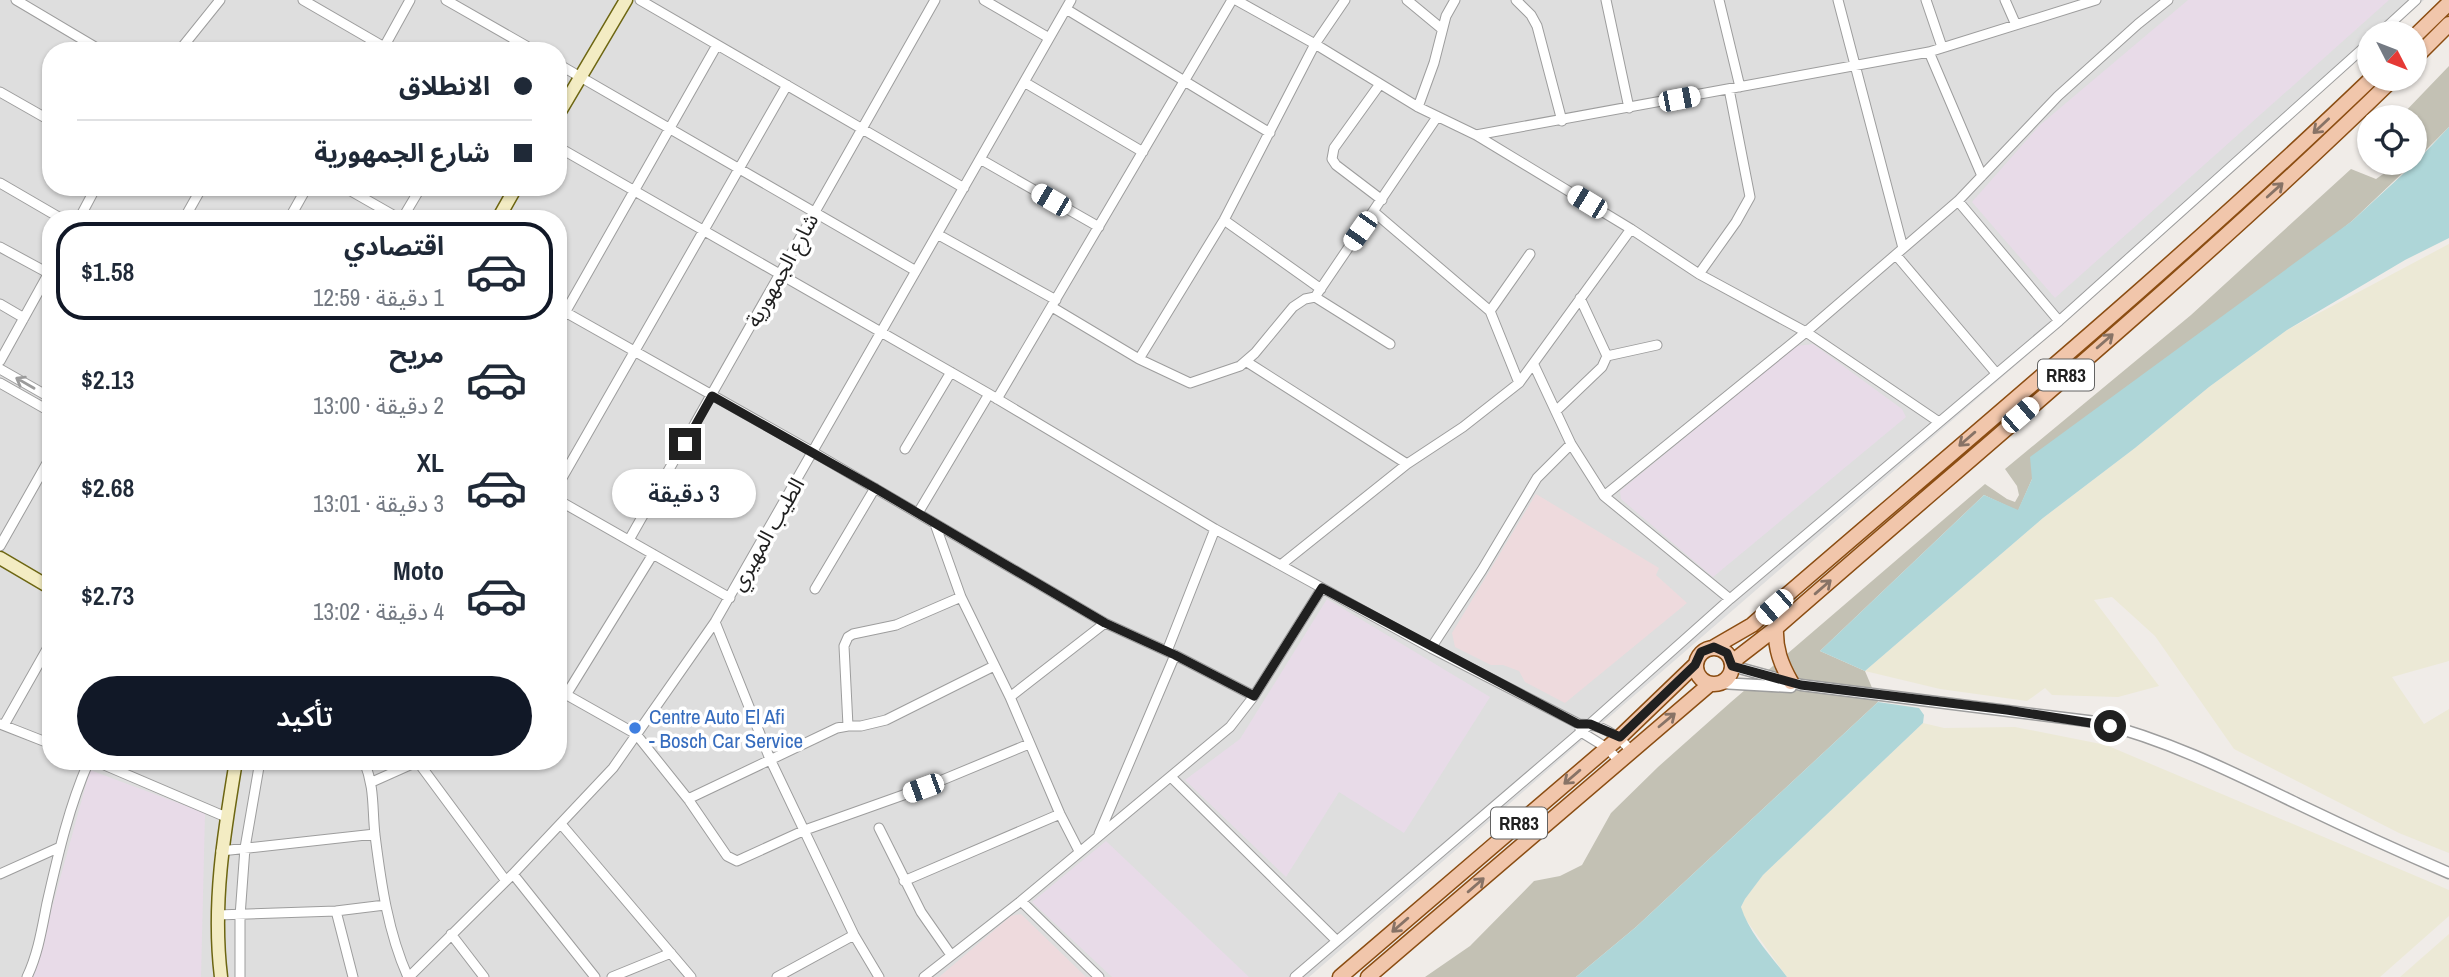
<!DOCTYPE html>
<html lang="ar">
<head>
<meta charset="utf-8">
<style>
  :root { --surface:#fff; --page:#f2f2f3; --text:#1f2937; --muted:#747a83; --line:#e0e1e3; --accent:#111827 }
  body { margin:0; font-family:"Archivo Narrow","Noto Sans Arabic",sans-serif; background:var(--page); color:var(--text); direction:rtl; height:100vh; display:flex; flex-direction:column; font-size:26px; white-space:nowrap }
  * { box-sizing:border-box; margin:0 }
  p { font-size:23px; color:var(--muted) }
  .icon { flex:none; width:38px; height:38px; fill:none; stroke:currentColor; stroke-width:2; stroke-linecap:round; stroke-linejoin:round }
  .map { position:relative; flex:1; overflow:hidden; direction:ltr }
  .drawer { position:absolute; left:42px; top:210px; width:525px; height:560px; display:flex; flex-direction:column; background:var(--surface); border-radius:28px; box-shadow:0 2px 5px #0004; direction:rtl }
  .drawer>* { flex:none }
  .top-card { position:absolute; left:42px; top:42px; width:525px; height:154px; border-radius:28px; box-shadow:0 2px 5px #0004; direction:rtl; display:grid; align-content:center; height:154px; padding:0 35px; background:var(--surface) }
  .needle { width:46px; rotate:132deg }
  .buttons { position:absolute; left:2357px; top:21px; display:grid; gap:14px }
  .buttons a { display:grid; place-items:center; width:70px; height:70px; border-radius:50%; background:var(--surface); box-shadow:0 2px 5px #0004; font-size:35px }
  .end { position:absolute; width:32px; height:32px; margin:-16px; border:9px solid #202020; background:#fff; box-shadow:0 0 0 4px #fff }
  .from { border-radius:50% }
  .bubble { position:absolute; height:49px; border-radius:24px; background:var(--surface); box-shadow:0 2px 5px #0004; font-size:23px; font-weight:600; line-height:49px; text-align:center; direction:rtl }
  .car { position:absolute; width:21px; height:42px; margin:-21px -10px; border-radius:9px; box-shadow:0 0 5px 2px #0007; background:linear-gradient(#fff 24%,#345 0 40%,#fff 0 76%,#345 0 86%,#fff 0) }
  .top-card b { display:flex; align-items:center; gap:24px; height:66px; font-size:26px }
  .top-card b+b { border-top:2px solid var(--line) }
  .top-card i { width:18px; height:18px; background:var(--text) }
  ul { padding:12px 0 0; list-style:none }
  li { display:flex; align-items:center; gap:21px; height:98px; margin:0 14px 10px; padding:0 21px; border:4px solid transparent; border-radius:28px }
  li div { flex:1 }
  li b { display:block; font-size:26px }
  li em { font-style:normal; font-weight:600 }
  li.on { border-color:var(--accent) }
  li>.icon { width:63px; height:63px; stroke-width:1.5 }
  .cta { display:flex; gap:14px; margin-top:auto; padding:14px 35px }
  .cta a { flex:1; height:80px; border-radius:42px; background:var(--accent); color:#fff; font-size:28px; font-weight:600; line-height:80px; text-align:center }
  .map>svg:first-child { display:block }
  .residential { fill:#dedede; fill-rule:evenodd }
  .commercial { fill:#eedadd }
  .industrial { fill:#e8dbe8 }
  .construction { fill:#c3c1b4 }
  .farmland { fill:#ece9d6 }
  .water { fill:#aed6d8 }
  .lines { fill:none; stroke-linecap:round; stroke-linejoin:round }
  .minor-casing { stroke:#9d9d9d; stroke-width:11 }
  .tertiary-casing { stroke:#9d9d9d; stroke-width:13 }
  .secondary-casing { stroke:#6d6612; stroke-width:15 }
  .primary-casing { stroke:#8b4d12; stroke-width:17 }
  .minor { stroke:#fff; stroke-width:9 }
  .tertiary { stroke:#fff; stroke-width:10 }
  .secondary { stroke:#f3ecc3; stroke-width:12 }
  .primary { stroke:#f1c6ab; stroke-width:14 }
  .oneway { stroke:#887366 }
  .oneway2 { stroke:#9b9b9b }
  .route { stroke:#202020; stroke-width:9 }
  .shop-dot { fill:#3f7fe0; stroke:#fff; stroke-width:2.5 }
  .labels { text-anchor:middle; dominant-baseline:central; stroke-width:7; stroke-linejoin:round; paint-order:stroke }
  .shield { fill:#fff; stroke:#636363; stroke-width:2 }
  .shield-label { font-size:19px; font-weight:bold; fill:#202020 }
  .street-label { font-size:21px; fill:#202020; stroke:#fff }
  .shop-label { font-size:21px; fill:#366cbe; stroke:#fff; text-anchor:start }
</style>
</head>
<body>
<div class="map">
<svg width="2449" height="977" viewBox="0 0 2449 977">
  <rect width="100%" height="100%" fill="#f0ece8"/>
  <path class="residential" d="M0,0H2424L2387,33H2370L2369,49L2068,320L1309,977H0ZM51,51H558V187H51ZM51,219H558V761H51Z"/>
  <path class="commercial" d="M1536,494L1659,568L1656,575L1687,603L1565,703L1525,682L1519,671L1503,665H1491L1455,647L1452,633Z
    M1021,914L1086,977H939L1011,916Z"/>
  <path class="industrial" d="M2188,0H2389L2055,298L1972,202L2040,125Z
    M1813,344L1902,409L1906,417L1713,577L1621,499L1620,491L1796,346Z
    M1327,599L1490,697L1404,833L1339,792L1286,877L1185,780L1240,739Z
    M90,770L205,813L201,977H33Z
    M1106,841L1249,977H1112L1032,902Z"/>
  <path class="construction" d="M2449,66V127L2415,161V117H2400Z
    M2382,163H2413L2352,221L2032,479L2018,511L1984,495L1820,651L1865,671L1878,702L1636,927L1576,977H1425L1470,946L1534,881L1560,876L1582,865L1611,813L1658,767L1731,702L1985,484L2007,499L2015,502L2019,495L2017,486L2005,469L2191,315L2351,169L2376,179L2386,172Z"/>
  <path class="farmland" d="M2449,244V661L2392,677L2424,724L2449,709V853L2399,833L2234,749L2155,636L2112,597L2094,600L2159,686L2118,697L2052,695L2045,688L2027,701L1940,689L1865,671L2043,518L2135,448L2209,387L2287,330Z
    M1923,723L1944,728L2015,727L2106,745L2449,890V916L2380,977H1787L1744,917L1741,908L1745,899L1763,875Z
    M2449,934V977H2400Z"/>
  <path class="water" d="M2449,127V238L2405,260L2287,330L2209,387L2135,448L2043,518L1865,671L1820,651L1984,495L2018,510L2032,479L2030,457L2352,221L2415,163Z
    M1878,702L1919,708L1924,715L1923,723L1763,875L1745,899L1741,907C1749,933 1771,956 1787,977H1576L1636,927Z"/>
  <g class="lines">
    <g class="minor-casing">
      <path id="minor" d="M16,0L102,51
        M303,0L391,51
        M446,0L535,51
        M640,0L964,188
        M984,0L1049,38
        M1236,0L1315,44L1418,107L1476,135L1631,229L1699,274L1806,332L1939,422
        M1407,0L1442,29
        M1516,0L1531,15L1537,26L1562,121
        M1606,0L1629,108
        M1719,0L1740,87
        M1838,0L1903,248
        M1926,0L1942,47
        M2005,0L2016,25
        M1066,9L1270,133
        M2380,33L2416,0
        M383,49L410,0
        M179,51L220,0
        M1929,52L1982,176
        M558,64L916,271
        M1024,82L1143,152
        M1380,84L1334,148L1332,159L1336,165L1382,200
        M0,92L51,121
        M1418,107L1434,63L1446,16L1455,0
        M1476,135L1929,52L2096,0
        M558,147L989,394L1215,529L1431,648L1579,724C1600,724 1618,735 1631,751
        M980,159L1099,227
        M0,183L62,219
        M344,187L400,219
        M1958,201L2059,321
        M1374,212L1490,311L1519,383
        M79,219L96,187
        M184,219L202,187
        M289,219L307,187
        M402,219L421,187
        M1224,220L1321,289
        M937,234L1056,300
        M0,247L48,273
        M1896,255L1996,373
        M1699,274L1736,222L1750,197L1729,89
        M1315,297L1390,344
        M0,304L24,318
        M1052,307L1139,359L1190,383L1240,366L1255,353L1293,307L1305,299L1315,297L1437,117
        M558,308L813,452L1105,623L1175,655L1254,696
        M1490,311L1530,254
        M558,325L717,45
        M1607,356L1657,345
        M1139,359L1224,220L1315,44L1345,0
        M0,361L51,269
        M1247,362L1407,464
        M1534,365L1571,444L1604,496L1806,332L1958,201L2058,96L2138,24L2168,0
        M0,369L51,398
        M0,383L51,412
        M997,399L1232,0
        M1557,410L1602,367L1607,356L1580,298
        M905,449L951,372
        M558,485L787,85
        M1604,496L1730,599
        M558,500L730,598
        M918,513L989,394
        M935,524L961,597L1010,697L1060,814L1079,851
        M629,540L935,0
        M0,546L51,456
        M1282,564L1407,464L1463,427L1519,383L1631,229
        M815,589L875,488
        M715,622L770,759L854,935L879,977
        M1431,648L1482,570L1537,478L1571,444
        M1167,651L1215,529
        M558,690L636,734L688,799L727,856L737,861L805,830L923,788L1029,744
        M566,695L653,554
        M1010,697L1105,623
        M0,724L51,744
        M4,725L51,642
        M848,726L844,646L848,637L853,634L896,625L961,597
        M1580,729L1581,732L1607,748L1619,761
        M95,761L226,817
        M364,761C375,788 372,808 375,835C381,883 388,933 408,977
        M418,762L506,881
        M1171,777L1337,941
        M372,782L419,761
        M688,799L837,728L848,726H861L886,720L994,666
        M561,824L691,977
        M879,828L921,912L951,955
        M1099,834L1175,655
        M221,851L375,834
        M0,874L60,847
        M513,874L595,977
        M904,881L1060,814
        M1021,901L1099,977
        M336,911L353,977
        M217,915L336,911L385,905
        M451,934L484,977
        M27,977C38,954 42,928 47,903C58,855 69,806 89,761
        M240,977V916L245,848L260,761
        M409,977L513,874L613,768L715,622L1071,0
        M612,977L671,953
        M777,977L854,935
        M924,977L1021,901L1230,727L1254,696L1322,588
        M1295,977L1581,732L1730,599L2059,321L2370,42"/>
    </g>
    <g class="tertiary-casing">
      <path id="tertiary" d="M1732,666L1801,685L2096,722C2168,740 2232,772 2298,804C2348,828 2398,851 2449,873
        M1720,683L1791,687"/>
    </g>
    <g class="secondary-casing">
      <path id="secondary" d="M558,115L626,0
        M498,219L516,187
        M0,558L51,588
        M221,977C212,904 224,833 236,761"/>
    </g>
    <g class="primary-casing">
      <path id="primary" d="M2415,36L2449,3
        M2415,58L2449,24
        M1776,628C1775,649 1781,664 1791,682
        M1714,647L1752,625C1960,445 2173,269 2371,79
        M1696 666a18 18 0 1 1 36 0a18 18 0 1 1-36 0Z
        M1732,662L1776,628C1983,447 2196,271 2393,79
        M1340,977L1620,737L1695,665
        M1368,977L1710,684"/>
    </g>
    <use href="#minor" class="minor"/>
    <use href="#tertiary" class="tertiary"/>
    <use href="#secondary" class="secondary"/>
    <use href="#primary" class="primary"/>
  </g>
  <defs><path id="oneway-shaft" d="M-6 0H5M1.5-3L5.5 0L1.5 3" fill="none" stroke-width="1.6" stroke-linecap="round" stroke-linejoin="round" transform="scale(1.75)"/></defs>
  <g class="oneway">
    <use href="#oneway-shaft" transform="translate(2321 126) rotate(137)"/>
    <use href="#oneway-shaft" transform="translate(2275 190) rotate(-42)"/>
    <use href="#oneway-shaft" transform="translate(2105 341) rotate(-41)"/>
    <use href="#oneway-shaft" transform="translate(1967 439) rotate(139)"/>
    <use href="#oneway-shaft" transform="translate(1823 587) rotate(-41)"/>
    <use href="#oneway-shaft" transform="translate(1667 720) rotate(-40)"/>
    <use href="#oneway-shaft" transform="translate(1572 777) rotate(139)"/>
    <use href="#oneway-shaft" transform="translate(1476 885) rotate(-41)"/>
    <use href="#oneway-shaft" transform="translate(1400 925) rotate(139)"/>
  </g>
  <use class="oneway2" href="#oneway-shaft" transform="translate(25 383) rotate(-150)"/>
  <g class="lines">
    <path class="route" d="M685,444L712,396L875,488L1105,623L1175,655L1254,696L1322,588L1578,724H1590L1620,737L1695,665L1701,652L1714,647L1727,653L1732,666L1801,685L2007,710L2110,726"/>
  </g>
  <circle class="shop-dot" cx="635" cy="728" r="7"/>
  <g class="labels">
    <g class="shield">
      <rect x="2038" y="359.5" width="56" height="31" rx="5"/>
      <rect x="1491" y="807.5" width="56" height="31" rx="5"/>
    </g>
    <g class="shield-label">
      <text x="2066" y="375">RR83</text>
      <text x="1519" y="823">RR83</text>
    </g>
    <g class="street-label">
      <text transform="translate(782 270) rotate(-61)">شارع الجمهورية</text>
      <text transform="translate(767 534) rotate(-60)">الطيب المهيري</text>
    </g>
    <g class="shop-label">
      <text x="649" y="716">Centre Auto El Afi<tspan x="649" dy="24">- Bosch Car Service</tspan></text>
    </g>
  </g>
</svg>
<div class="buttons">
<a><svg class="needle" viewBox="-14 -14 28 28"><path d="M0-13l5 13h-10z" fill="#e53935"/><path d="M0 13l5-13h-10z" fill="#747a83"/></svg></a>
<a><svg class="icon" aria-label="locate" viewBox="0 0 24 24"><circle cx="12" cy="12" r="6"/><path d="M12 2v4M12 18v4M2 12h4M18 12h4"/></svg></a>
</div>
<i class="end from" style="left:2110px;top:726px"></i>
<i class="end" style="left:685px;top:444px"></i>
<div class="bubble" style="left:612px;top:469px;width:144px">3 دقيقة</div>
<i class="car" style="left:1679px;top:99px;rotate:79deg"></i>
<i class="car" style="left:1051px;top:200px;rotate:300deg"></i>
<i class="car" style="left:1587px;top:202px;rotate:301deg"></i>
<i class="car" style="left:1360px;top:231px;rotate:215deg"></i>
<i class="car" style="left:2020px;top:415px;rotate:49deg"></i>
<i class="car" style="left:1774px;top:607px;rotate:229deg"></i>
<i class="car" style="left:923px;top:788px;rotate:250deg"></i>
<div class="top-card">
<b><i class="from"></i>الانطلاق</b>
<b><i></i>شارع الجمهورية</b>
</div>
<section class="drawer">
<ul>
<li class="on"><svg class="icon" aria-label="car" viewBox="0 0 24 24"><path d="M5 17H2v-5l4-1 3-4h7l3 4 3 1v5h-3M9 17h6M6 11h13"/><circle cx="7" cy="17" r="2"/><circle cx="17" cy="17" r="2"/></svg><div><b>اقتصادي</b><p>1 دقيقة · 12:59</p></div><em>$1.58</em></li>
<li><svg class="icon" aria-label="car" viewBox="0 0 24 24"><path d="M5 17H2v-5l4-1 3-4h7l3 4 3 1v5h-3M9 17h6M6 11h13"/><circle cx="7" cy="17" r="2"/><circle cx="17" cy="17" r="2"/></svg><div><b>مريح</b><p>2 دقيقة · 13:00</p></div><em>$2.13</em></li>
<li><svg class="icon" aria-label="car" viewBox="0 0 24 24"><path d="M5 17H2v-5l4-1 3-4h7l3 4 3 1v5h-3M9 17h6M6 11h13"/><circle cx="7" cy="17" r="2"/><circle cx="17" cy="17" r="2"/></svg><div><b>XL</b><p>3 دقيقة · 13:01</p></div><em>$2.68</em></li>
<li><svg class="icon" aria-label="car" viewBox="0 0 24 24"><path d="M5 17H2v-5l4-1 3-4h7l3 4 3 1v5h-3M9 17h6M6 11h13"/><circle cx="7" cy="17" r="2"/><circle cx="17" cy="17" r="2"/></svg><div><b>Moto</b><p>4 دقيقة · 13:02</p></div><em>$2.73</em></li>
</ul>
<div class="cta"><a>تأكيد</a></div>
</section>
</div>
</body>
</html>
